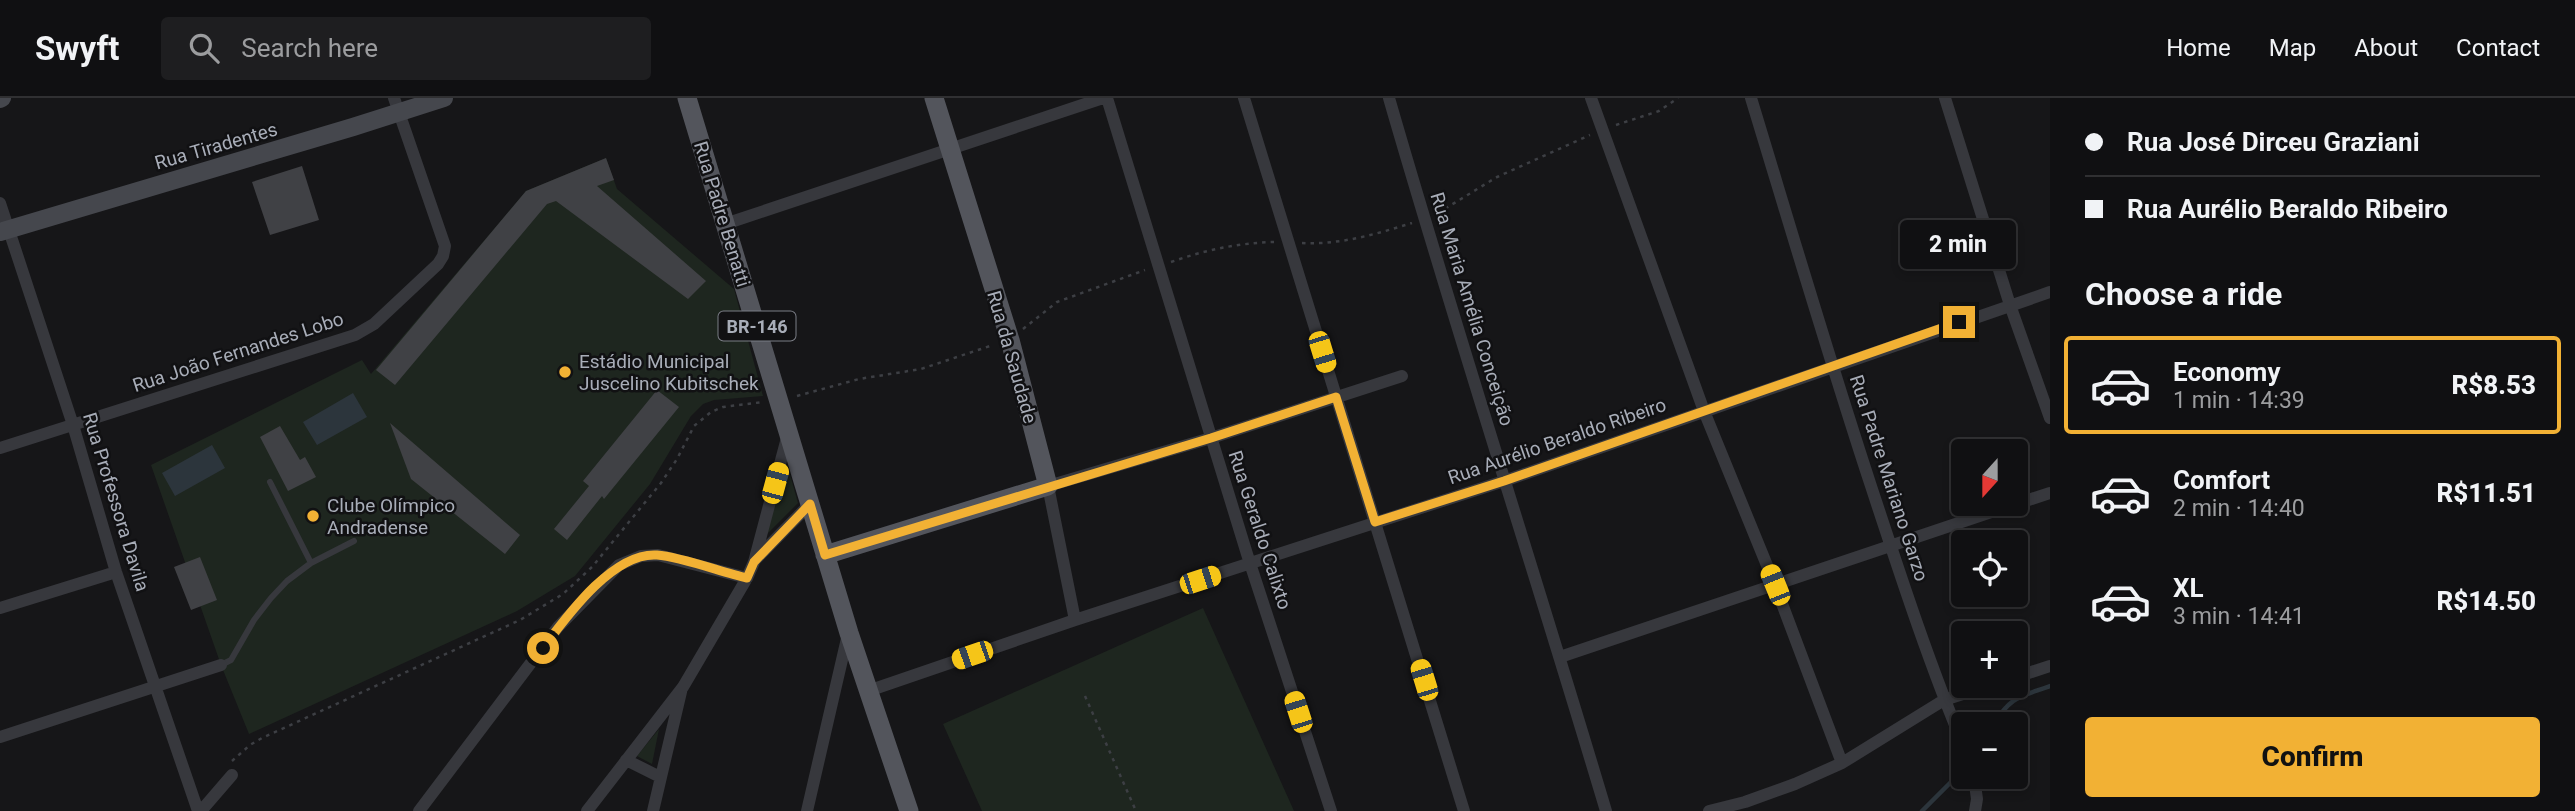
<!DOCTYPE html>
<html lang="en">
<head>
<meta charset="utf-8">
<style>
  :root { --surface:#101012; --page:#1e1e20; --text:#f1f3f6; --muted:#9c9d9f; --line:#303032; --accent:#f2b134 }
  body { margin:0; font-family:Roboto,sans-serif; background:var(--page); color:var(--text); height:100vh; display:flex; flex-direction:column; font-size:26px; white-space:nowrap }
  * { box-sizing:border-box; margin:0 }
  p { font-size:23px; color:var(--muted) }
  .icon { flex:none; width:38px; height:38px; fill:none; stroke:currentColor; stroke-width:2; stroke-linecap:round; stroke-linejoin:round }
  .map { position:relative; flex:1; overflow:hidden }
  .drawer { display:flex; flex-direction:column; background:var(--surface); width:525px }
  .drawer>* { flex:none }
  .top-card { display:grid; align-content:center; height:154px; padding:0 35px; background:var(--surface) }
  .needle { width:46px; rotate:201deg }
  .tools { position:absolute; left:1951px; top:341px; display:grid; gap:14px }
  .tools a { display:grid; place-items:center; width:77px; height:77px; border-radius:7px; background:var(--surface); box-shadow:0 4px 10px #0003,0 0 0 2px var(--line); font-size:35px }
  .end { position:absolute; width:32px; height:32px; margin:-16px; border:9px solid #f2b134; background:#111; box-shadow:0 0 0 4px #111 }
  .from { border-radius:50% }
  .bubble { position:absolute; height:49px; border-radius:7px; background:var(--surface); box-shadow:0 4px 10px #0003,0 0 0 2px var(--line); font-size:23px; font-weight:800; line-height:49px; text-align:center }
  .car { position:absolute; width:21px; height:42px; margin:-21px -10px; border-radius:9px; box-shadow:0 0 5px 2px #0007; background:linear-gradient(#f5c518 24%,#345 0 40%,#f5c518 0 76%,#345 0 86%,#f5c518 0) }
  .top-card b { display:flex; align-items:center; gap:24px; height:66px; font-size:26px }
  .top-card b+b { border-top:2px solid var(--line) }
  .top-card i { width:18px; height:18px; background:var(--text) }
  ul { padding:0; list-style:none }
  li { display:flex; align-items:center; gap:21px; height:98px; margin:0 14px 10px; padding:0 21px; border:4px solid transparent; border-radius:7px }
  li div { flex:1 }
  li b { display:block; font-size:26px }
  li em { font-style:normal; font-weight:800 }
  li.selected { border-color:var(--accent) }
  li>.icon { width:63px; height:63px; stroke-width:1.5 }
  h2 { padding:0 35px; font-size:32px; line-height:84px }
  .cta { display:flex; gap:14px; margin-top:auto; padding:14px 35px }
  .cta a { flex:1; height:80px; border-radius:7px; background:var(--accent); color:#111; font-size:28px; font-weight:800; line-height:80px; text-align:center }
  header { display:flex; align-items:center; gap:42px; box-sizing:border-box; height:98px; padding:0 35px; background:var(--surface); border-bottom:2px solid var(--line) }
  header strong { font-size:33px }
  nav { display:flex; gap:38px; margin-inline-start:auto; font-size:24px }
  .search { width:490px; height:63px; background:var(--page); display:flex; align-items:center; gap:18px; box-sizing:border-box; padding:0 24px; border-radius:7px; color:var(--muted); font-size:26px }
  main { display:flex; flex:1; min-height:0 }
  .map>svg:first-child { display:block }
  .green { fill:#1e261f }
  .water { fill:#2c353c }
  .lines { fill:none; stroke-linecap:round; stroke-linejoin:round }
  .stream { stroke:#2c353c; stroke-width:4.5 }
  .building { fill:#404145 }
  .path { stroke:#3d3f44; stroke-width:2.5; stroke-dasharray:3.5 5; stroke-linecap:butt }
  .service { stroke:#37383d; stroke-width:6 }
  .minor { stroke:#37383d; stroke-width:12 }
  .secondary { stroke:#45474d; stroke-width:18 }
  .primary { stroke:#53555c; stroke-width:19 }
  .route { stroke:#f2b134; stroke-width:9 }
  .poi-dot { fill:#f2b134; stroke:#111113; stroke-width:2.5 }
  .labels { text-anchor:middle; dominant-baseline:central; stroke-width:5; stroke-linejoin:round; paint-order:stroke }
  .shield { fill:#111113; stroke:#7b7e86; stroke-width:2 }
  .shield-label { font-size:18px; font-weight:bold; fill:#a8adb8 }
  .street-label { font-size:19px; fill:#a8adb8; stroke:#111113 }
  .poi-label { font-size:19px; fill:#a8adb8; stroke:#111113; text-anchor:start }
</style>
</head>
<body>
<header>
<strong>Swyft</strong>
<div class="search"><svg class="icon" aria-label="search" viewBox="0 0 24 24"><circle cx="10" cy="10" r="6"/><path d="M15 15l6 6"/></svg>Search here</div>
<nav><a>Home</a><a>Map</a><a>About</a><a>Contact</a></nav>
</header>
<main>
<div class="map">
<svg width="2050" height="713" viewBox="0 0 2050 713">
  <rect width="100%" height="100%" fill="#161618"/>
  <path class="green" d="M606,60L617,91L734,191L763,298L714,302L703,306L691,318L650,386L575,478L517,513L249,636L221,567L151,367L362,262L371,276L526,93Z
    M787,366L798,405L766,437Z
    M1203,510L1294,713H982L943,626Z
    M659,631L652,666L637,658Z"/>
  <path class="water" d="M353,295L367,319L317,347L303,324Z
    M212,347L225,370L175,398L162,375Z"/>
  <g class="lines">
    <path class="stream" d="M1994,626C2011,598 2020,599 2050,588
      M1922,713L1964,671"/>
  </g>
  <path class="building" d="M606,60L614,82L597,88L706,183L688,201L556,103L547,106L395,287L376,272L526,93Z
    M302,68L319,122L270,137L252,84Z
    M657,292L679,309L604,401L602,398L567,442L554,431L589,388L583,383Z
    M390,325L520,437L505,456L411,381Z
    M280,328L300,362L305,359L316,379L288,393L260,339Z
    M200,459L217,502L191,512L174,469Z"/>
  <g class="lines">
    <path class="path" d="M1616,27L1659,13L1678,0
      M1438,115L1497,79L1590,37
      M1302,145C1340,147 1376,136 1412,125
      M1171,164C1205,152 1238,145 1274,144
      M1023,231L1057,204L1145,172
      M797,298L859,281L921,271L993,247
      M1085,598L1136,713
      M232,663L250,647L262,640L520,522L563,496L592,469L661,385L677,361L694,328L711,314L723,309L763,304"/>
    <path class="service" d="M270,384L311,465
      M221,567L231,562L254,522L271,500L287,483L311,465L354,443"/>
    <path class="minor" d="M1107,0L1247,456L1331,713
      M1244,0L1464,713
      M1389,0C1458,239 1535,475 1606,713
      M1591,0L1704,313L1775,487L1842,665
      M1751,0C1790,128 1828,257 1870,385C1899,473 1928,563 1964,649
      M1945,0L2010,207L2050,320
      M0,105L73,327L116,474L198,713
      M725,126L1103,0
      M0,350L355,237L374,226L438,166L443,158L445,148L394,0
      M2016,406L2050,395
      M756,461L810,406
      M0,510L116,474
      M1075,522L1048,388L1211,340L1402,278
      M1560,559L2015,406
      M2016,579L2050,568
      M868,593L1075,522L1504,383L2050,194
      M0,639L221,567
      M626,662L660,679
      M1974,679L1977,701L1975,713
      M201,713L232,677
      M419,713L558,529L619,467L641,458L658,457L747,480
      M587,713L683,589L747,480L754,464L788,336
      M653,713L681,594
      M807,713L848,536
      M1709,713L1745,704L1795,686L1842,665L1944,602L1988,588"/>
    <path class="secondary" d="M0,1L2,0
      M0,134L353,29L444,0"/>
    <path class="primary" d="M687,0L849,535L909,713
      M825,457L1048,388L1010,242L934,0"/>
  </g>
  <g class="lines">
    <path class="route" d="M543,550C567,518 613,454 657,457C682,459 721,474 747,480L754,464L810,406L825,457L1211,340L1336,299L1375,424L1504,383L1959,224"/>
  </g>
  <g class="poi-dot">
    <circle cx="565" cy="274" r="7"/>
    <circle cx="313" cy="418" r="7"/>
  </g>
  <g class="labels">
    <rect class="shield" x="718.5" y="213.5" width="77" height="29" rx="5"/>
    <g class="shield-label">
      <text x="757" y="228">BR-146</text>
    </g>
    <g class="street-label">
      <text transform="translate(216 48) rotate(-16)">Rua Tiradentes</text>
      <text transform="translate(722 116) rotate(73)">Rua Padre Benatti</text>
      <text transform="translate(1472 211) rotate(73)">Rua Maria Amélia Conceição</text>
      <text transform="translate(238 254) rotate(-18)">Rua João Fernandes Lobo</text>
      <text transform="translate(1012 259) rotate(74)">Rua da Saudade</text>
      <text transform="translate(1557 343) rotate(-19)">Rua Aurélio Beraldo Ribeiro</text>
      <text transform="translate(1889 380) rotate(72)">Rua Padre Mariano Garzo</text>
      <text transform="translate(116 404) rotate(73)">Rua Professora Davila</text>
      <text transform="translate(1260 432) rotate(72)">Rua Geraldo Calixto</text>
    </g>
    <g class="poi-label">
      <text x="579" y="263">Estádio Municipal<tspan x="579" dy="22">Juscelino Kubitschek</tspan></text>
      <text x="327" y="407">Clube Olímpico<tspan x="327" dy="22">Andradense</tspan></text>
    </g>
  </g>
</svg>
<div class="tools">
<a><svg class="needle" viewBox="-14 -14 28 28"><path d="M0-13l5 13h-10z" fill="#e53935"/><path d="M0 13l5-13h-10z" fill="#9c9d9f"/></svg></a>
<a><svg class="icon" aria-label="locate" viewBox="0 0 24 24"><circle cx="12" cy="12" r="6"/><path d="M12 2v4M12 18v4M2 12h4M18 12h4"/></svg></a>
<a>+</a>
<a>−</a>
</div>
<i class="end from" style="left:543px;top:550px"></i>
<i class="end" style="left:1959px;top:224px"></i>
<div class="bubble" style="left:1900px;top:122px;width:116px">2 min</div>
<i class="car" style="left:1322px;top:254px;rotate:163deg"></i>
<i class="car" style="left:775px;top:385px;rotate:15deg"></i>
<i class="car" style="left:1200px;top:482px;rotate:72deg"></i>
<i class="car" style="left:1775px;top:487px;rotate:338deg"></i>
<i class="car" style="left:972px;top:557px;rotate:251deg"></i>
<i class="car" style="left:1424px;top:582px;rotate:343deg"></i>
<i class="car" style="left:1298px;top:614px;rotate:342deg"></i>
</div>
<section class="drawer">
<div class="top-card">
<b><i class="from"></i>Rua José Dirceu Graziani</b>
<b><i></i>Rua Aurélio Beraldo Ribeiro</b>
</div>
<h2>Choose a ride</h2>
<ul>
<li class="selected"><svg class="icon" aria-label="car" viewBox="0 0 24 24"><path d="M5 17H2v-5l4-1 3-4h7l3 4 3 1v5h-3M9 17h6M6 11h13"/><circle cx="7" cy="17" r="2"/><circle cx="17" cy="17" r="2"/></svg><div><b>Economy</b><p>1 min · 14:39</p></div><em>R$8.53</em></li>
<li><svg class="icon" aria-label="car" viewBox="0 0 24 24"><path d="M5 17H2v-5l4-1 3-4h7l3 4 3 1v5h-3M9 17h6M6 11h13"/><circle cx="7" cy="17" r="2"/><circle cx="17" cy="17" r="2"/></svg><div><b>Comfort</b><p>2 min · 14:40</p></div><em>R$11.51</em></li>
<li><svg class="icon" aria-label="car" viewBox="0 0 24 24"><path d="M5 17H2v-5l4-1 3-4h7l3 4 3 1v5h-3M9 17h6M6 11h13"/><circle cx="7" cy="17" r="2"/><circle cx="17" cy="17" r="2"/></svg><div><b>XL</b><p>3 min · 14:41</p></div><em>R$14.50</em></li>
</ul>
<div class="cta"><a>Confirm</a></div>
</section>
</main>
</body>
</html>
